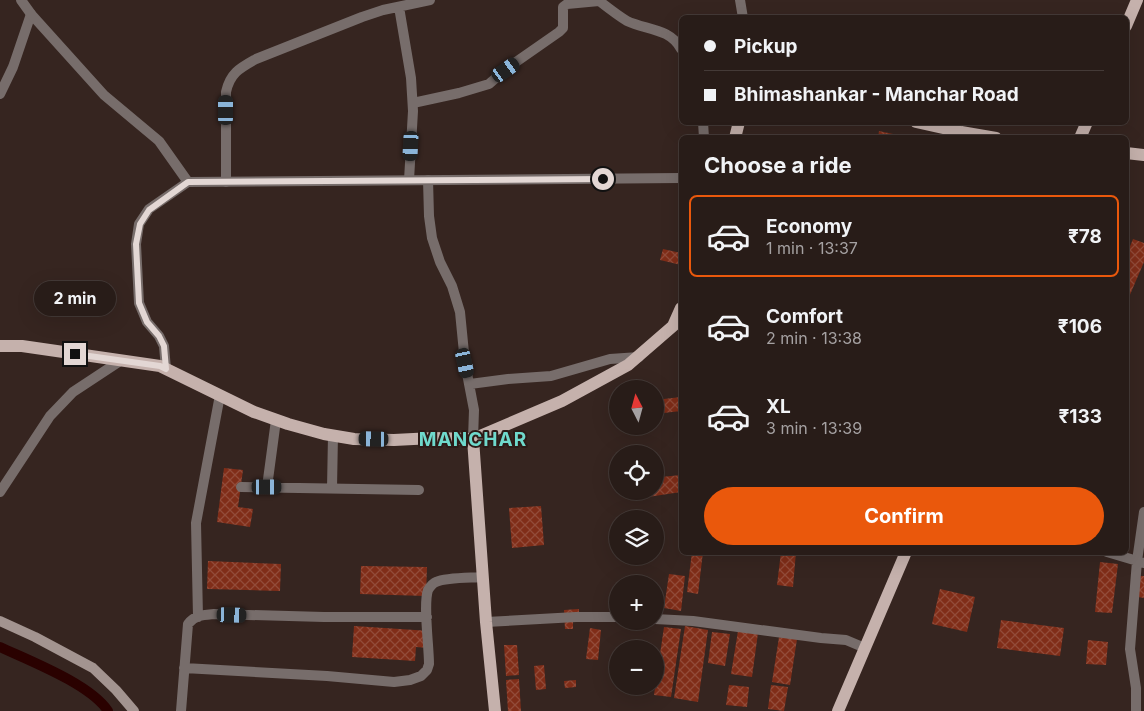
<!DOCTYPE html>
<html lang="en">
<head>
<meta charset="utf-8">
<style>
  :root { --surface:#281c18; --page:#342925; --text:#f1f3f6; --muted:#a5a1a2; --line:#443a37; --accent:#ea580c }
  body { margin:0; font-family:Inter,sans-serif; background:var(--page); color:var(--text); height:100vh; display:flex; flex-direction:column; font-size:19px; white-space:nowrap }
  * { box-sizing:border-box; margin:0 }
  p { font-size:16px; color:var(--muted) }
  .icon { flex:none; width:28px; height:28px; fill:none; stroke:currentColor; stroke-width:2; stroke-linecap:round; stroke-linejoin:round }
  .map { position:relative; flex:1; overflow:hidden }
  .drawer { position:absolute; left:679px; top:135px; width:450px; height:420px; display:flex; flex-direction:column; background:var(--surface); border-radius:8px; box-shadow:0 5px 20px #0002,0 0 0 1px var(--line) }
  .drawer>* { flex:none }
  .top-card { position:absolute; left:679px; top:15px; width:450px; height:110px; border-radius:8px; box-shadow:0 5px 20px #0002,0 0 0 1px var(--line); display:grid; align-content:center; height:110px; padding:0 25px; background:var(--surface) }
  .needle { width:32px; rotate:354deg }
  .tools { position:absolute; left:609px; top:380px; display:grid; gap:10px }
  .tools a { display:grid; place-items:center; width:55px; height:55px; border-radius:50%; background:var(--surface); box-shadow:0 5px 20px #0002,0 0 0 1px var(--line); font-size:25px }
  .end { position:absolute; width:22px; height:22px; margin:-11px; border:6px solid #e3d7d4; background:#111; box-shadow:0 0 0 2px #111 }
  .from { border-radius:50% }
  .bubble { position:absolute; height:35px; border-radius:18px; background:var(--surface); box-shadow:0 5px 20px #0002,0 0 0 1px var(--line); font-size:16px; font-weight:700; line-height:35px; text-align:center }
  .car { position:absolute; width:15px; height:30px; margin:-15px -8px; border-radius:6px; box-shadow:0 0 4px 1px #0007; background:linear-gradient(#222 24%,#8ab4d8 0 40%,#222 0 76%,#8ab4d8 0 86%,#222 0) }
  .top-card b { display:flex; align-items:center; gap:18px; height:48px; font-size:19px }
  .top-card b+b { border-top:1px solid var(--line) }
  .top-card i { width:12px; height:12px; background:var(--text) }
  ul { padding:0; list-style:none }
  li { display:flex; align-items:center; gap:15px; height:82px; margin:0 10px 8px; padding:0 15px; border:2px solid transparent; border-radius:8px }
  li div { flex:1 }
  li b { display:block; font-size:19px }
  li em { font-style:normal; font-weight:700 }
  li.current { border-color:var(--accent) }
  li>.icon { width:45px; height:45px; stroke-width:1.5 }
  h2 { padding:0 25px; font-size:22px; line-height:60px }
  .button { display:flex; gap:10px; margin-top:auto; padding:10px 25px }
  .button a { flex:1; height:58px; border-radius:30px; background:var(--accent); color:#fff; font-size:20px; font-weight:700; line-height:58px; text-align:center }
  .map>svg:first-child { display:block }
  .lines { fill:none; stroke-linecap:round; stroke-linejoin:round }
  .canal { stroke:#2a0100; stroke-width:10 }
  .building { fill:url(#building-cross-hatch) }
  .minor { stroke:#776d6b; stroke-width:10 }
  .tertiary { stroke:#776d6b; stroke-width:10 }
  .secondary { stroke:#a39490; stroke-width:10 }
  .primary { stroke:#c5b1ac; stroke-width:12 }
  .route { stroke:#e3d7d4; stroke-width:6 }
  .labels { text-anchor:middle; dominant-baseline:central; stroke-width:4; stroke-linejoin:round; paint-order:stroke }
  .district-label { font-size:19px; font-weight:bold; letter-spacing:1px; fill:#6fd9cc; stroke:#2c1b17 }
</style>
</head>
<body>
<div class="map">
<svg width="1144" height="711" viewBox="0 0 1144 711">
  <defs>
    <pattern id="building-cross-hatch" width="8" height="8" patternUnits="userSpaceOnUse" patternTransform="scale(1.25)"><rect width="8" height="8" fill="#802d18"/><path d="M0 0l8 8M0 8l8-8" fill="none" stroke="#924b39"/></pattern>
  </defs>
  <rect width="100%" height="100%" fill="#362520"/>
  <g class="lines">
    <path class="canal" d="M0,647C30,661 90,684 108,711"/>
  </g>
  <path class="building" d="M879,131L907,137V138H878Z
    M1133,239L1144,243V262L1126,304V256Z
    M663,249L681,253V265L660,260Z
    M681,397V411L655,414V400Z
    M655,463H659L661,477L681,475V492L648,497L647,491H655Z
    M224,468L243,470L238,507L253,509L250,527L217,522Z
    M541,506L544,545L512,548L509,508Z
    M692,552H703L698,594L687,592Z
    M781,552H796L793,587L777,585Z
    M208,561L281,564L280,591L207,589Z
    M1100,562L1118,564L1112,613L1095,612Z
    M361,566L427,567L426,596L360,594Z
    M669,574L685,576L681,611L664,608Z
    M1140,576H1144V598L1138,597Z
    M940,589L975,597L967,632L932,624Z
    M579,609V622H573V629H565L564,610Z
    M1001,620L1064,628L1060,656L997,648Z
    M354,626L430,631L429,648L416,647L415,661L352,657Z
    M685,626L708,630L698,702L674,698Z
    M664,627L681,629L671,697L654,695Z
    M590,628L601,630L598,660L586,659Z
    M738,631L758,633L752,677L731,674Z
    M712,632L730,634L725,666L708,663Z
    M779,637L797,639L790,685L772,682Z
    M1088,640L1108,642L1106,665L1086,664Z
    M504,645H517L519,675L506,676Z
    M544,665L546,689L536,690L534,666Z
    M519,679L521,711H508L506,680Z
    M576,680V687L565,688L564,681Z
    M729,685L749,687L747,707L726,705Z
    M771,685L788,687L784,711L768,709Z"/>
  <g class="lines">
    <path class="minor" d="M598,0C607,7 617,15 627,21C646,30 670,28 681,49
      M740,0L743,18
      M399,7L411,78L413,111L409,180
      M0,94L13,67L31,14
      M413,103L459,93L489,84L506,69L559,32L563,28V7L567,4L599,1
      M703,122L704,138
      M428,180L429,216L432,238L440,262L452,286L460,312L465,363L474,410L473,439
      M226,182V92C230,73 240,68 256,59L362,17L383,10L430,0
      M166,369L164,346L159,336L147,322L139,303L136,244L139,224L149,209L188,182
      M470,384L508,379L551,376L610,359L639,357
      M241,487L419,490
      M267,487L276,420
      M332,488L333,435
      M1107,552L1144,563
      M198,617L196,523L220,395
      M655,619L693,621L821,638L846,640L865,648
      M486,622L576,617H618
      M184,668L327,676L394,682L410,680L421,676L427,670L429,664C429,646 423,604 428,590C430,587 433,583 436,582C447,577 471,578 483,577
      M181,711L188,624C195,615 203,615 214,614L324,617H427
      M1136,711V688L1130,649L1137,561L1144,512"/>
    <path class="tertiary" d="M21,0L31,14L104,95L159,141L188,182L681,178
      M0,492L50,416L73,392L120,361"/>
    <path class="secondary" d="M0,621L35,637L93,668L116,690L134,711"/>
    <path class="primary" d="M1126,26L1137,0
      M916,122L961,132L996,138
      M735,138L739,122
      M1080,138L1087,122
      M1126,153L1144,155
      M0,346H22L160,366L254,412L288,424L324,434L354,439L394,440L433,438L473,439L562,401L628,365L673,326L681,308
      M473,439L486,622L495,711
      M838,711L906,552"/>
  </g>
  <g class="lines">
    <path class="route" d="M75,354L160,366L166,369L164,346L159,336L147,322L139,303L136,244L140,224L149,210L188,182L603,179"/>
  </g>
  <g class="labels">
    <g class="district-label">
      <text x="473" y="439">MANCHAR</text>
    </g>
  </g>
</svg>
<div class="tools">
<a><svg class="needle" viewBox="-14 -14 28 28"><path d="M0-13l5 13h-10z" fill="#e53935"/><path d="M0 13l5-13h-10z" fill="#a5a1a2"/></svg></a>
<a><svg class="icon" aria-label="locate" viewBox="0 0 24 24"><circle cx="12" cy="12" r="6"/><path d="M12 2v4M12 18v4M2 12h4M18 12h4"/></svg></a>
<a><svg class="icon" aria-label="layers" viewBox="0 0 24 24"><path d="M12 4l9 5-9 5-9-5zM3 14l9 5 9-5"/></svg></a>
<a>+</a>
<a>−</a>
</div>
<i class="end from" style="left:603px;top:179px"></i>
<i class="end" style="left:75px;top:354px"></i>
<div class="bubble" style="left:34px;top:281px;width:82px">2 min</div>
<i class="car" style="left:506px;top:70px;rotate:55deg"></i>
<i class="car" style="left:226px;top:110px;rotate:0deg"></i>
<i class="car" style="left:411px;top:146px;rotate:183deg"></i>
<i class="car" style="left:465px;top:363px;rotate:168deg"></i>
<i class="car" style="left:374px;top:439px;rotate:271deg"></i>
<i class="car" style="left:267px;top:487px;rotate:90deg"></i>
<i class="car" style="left:232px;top:615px;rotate:92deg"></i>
<div class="top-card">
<b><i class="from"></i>Pickup</b>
<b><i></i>Bhimashankar - Manchar Road</b>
</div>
<section class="drawer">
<h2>Choose a ride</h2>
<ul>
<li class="current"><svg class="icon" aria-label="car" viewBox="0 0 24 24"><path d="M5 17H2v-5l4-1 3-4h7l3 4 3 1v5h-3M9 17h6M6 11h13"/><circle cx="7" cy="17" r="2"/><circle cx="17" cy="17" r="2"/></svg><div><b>Economy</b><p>1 min · 13:37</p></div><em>₹78</em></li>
<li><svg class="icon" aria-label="car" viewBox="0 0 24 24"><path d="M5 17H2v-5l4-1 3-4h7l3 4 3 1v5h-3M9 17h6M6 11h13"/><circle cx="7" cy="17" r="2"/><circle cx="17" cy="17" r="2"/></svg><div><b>Comfort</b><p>2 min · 13:38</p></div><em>₹106</em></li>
<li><svg class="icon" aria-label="car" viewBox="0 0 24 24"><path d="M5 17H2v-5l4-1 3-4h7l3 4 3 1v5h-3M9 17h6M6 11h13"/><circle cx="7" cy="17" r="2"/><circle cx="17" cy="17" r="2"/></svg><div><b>XL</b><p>3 min · 13:39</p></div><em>₹133</em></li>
</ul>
<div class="button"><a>Confirm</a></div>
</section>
</div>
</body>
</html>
